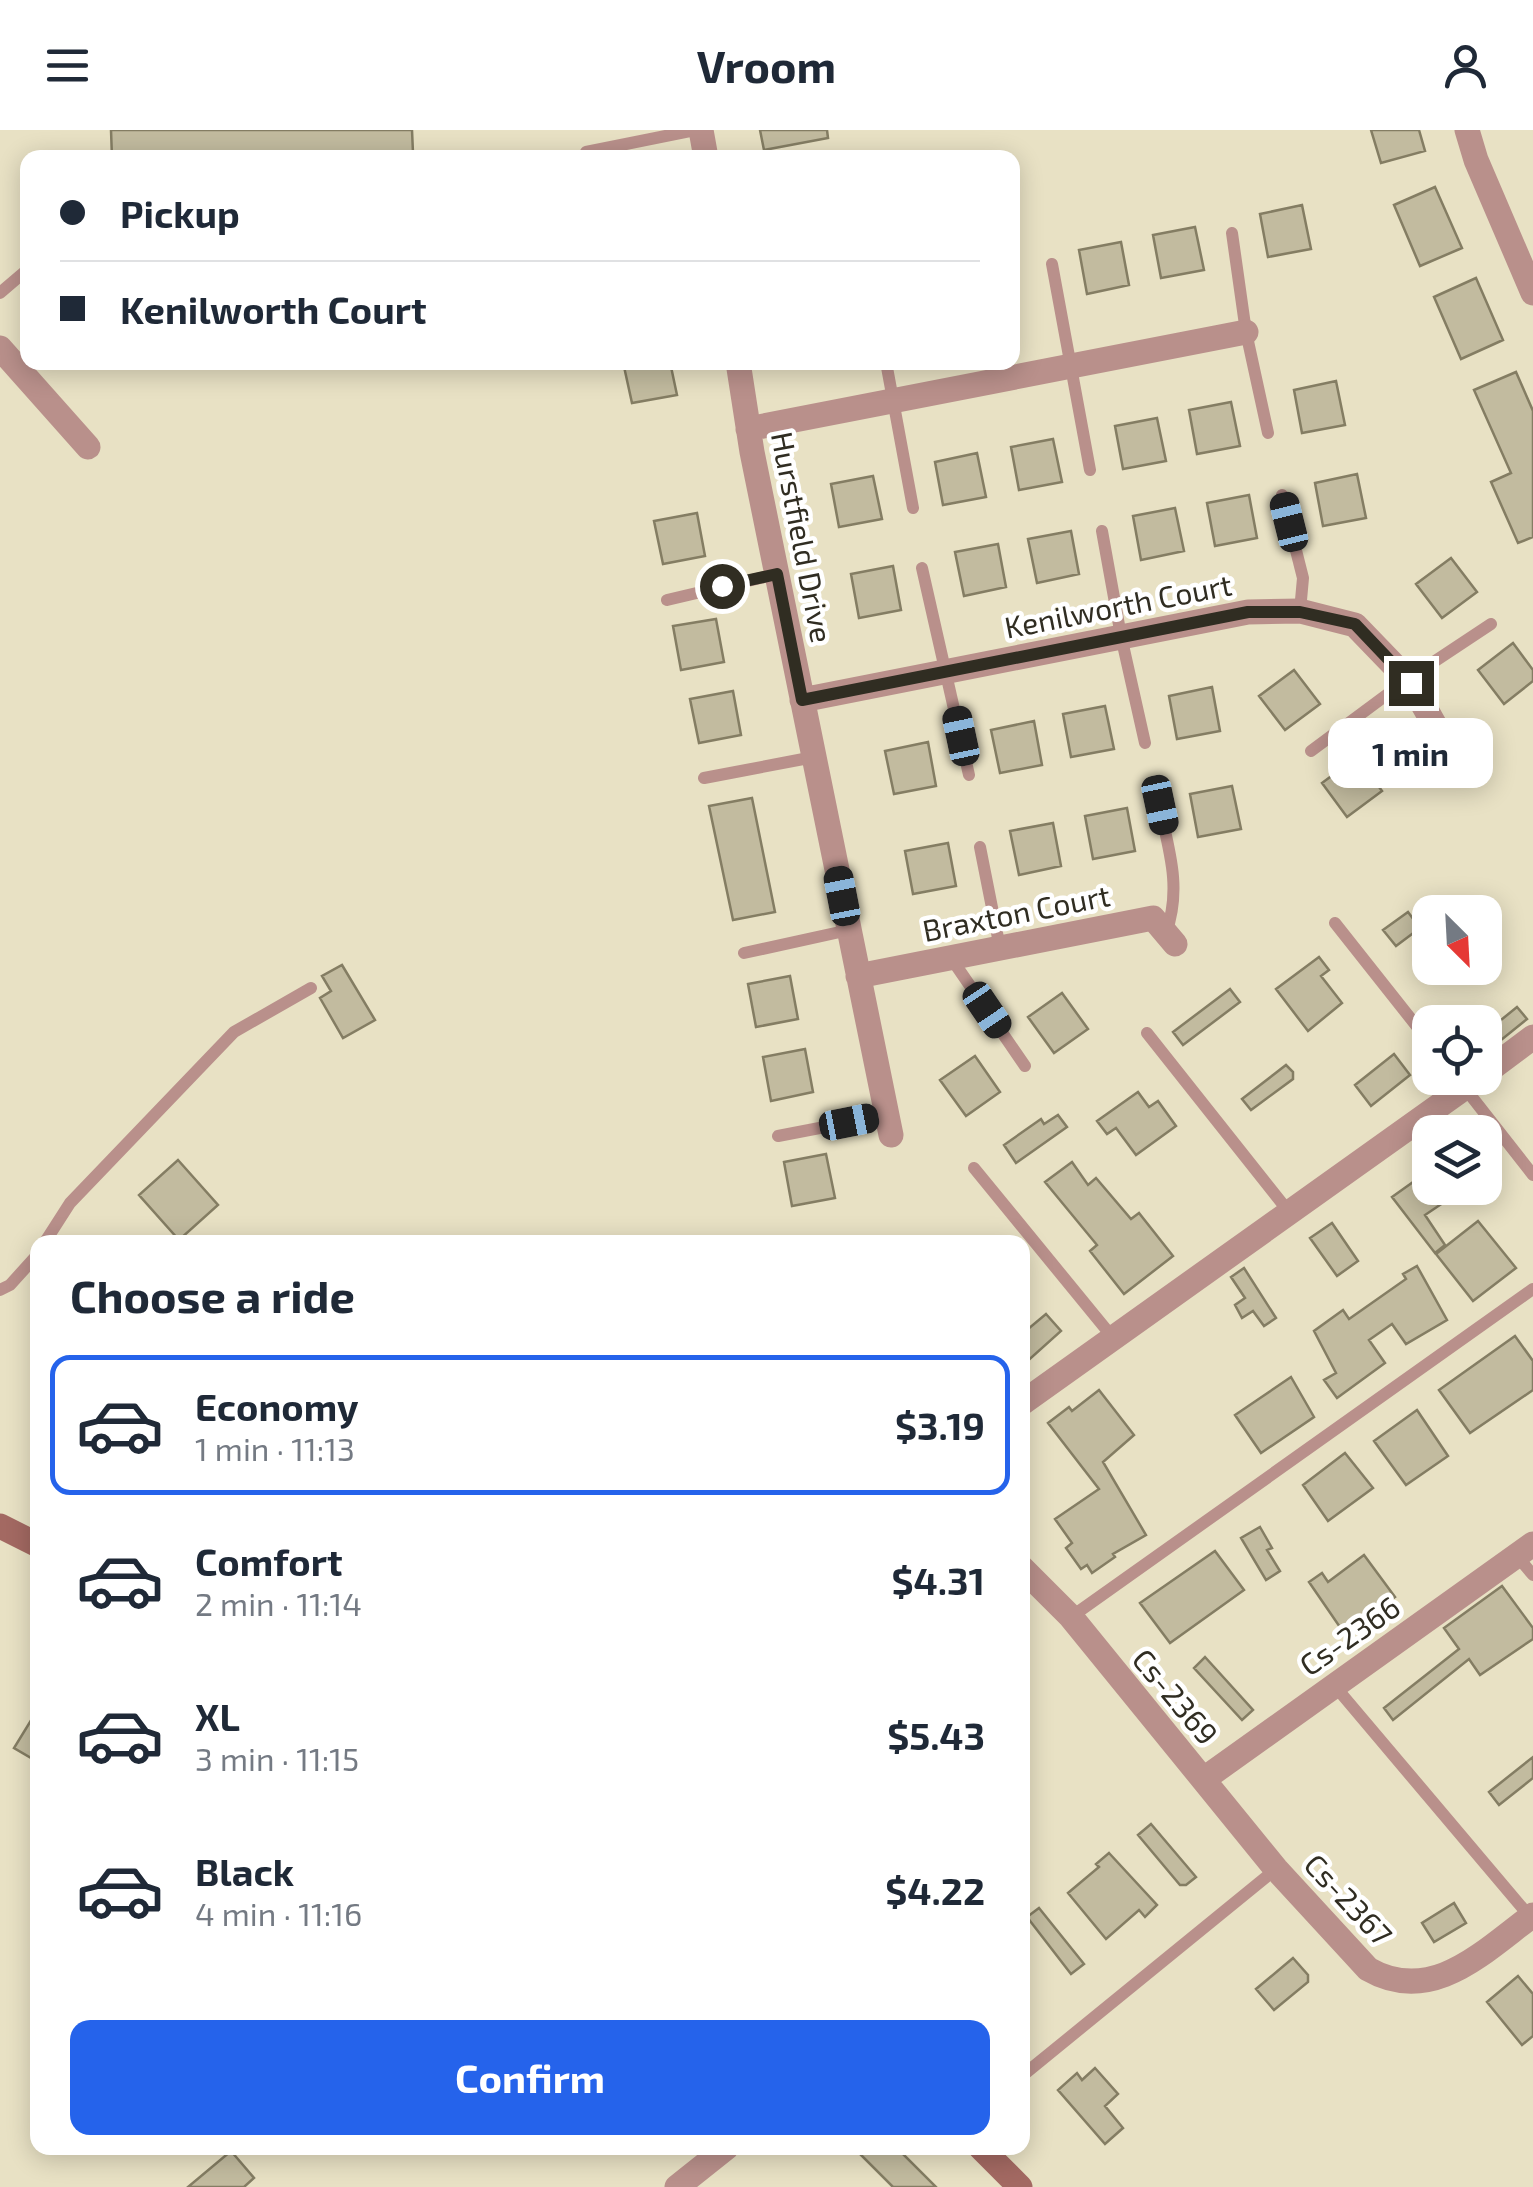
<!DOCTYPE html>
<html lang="en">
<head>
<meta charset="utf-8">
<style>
  :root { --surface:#fff; --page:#f6f6f7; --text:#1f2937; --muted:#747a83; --line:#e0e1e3; --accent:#2563eb }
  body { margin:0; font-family:"Exo 2",sans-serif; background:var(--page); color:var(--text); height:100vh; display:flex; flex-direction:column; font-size:38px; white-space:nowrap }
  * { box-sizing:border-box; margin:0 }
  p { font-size:32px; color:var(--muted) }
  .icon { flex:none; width:55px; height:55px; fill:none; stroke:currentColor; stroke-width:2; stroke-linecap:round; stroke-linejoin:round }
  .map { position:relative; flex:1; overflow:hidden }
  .side { position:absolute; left:30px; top:1105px; width:1000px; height:920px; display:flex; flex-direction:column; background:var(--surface); border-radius:20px; box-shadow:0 5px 25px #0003 }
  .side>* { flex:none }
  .guide { position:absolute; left:20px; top:20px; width:1000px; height:220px; border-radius:20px; box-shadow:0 5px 25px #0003; display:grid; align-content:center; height:220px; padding:0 40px; background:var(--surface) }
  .needle { width:65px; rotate:156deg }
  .tools { position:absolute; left:1412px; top:765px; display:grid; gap:20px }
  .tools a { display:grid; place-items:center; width:90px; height:90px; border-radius:20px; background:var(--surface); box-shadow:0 5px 25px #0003; font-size:50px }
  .end { position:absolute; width:45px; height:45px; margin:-22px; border:12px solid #302d22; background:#fff; box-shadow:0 0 0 5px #fff }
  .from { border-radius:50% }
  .bubble { position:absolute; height:70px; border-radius:20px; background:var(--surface); box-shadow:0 5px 25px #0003; font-size:32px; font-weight:700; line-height:70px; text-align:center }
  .car { position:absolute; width:30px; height:60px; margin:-30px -15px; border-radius:12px; box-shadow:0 0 8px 2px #0007; background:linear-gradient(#222 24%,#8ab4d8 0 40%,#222 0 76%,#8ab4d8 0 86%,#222 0) }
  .guide b { display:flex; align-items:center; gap:35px; height:95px; font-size:38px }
  .guide b+b { border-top:2px solid var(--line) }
  .guide i { width:25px; height:25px; background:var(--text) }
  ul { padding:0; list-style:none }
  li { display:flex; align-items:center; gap:30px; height:140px; margin:0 20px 15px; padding:0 20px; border:5px solid transparent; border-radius:20px }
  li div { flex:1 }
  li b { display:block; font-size:38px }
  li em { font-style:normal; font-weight:700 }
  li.current { border-color:var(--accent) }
  li>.icon { width:90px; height:90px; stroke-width:1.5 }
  h2 { padding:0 40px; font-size:45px; line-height:120px }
  .button { display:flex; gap:20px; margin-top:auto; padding:20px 40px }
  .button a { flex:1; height:115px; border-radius:20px; background:var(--accent); color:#fff; font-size:40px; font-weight:700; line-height:115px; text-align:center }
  header { display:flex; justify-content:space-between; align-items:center; height:130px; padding:0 40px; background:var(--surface); font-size:45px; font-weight:700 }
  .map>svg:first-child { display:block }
  .building { fill:#c2bb9f; stroke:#847d63; stroke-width:2.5 }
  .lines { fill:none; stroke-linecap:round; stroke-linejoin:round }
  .lane { stroke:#b9908b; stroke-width:12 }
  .street { stroke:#b9908b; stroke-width:25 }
  .secondary { stroke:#a36962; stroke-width:25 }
  .route { stroke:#302d22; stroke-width:12 }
  .labels { text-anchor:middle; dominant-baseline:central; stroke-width:9; stroke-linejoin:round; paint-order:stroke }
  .street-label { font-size:30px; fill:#302d22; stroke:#fff }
</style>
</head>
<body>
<header><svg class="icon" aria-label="menu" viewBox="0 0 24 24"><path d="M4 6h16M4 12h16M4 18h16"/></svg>Vroom<svg class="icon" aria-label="person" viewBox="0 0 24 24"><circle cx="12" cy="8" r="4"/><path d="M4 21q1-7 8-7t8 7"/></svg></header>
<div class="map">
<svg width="1533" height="2057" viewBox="0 0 1533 2057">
  <rect width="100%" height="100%" fill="#e8e1c4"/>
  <path class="building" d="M111,0H412L413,23L332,28H112Z
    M760,0H827L828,8L764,20Z
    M1371,0H1419L1425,21L1381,33Z
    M1435,57L1462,118L1420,136L1394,75Z
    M1302,75L1311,119L1268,127L1260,84Z
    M1195,97L1204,140L1161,148L1153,105Z
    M1121,112L1129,155L1087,164L1079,120Z
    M1476,148L1503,210L1461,229L1434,167Z
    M623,232H670L677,265L632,273Z
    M1516,242L1533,281V407L1518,413L1491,352L1511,343L1474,260Z
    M1336,251L1345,295L1302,303L1294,260Z
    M1231,272L1240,316L1197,324L1189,280Z
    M1157,288L1166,331L1123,339L1115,296Z
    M1053,309L1062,352L1019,360L1011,317Z
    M977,323L986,367L943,375L935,332Z
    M1357,344L1366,388L1323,396L1315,353Z
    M873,346L882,389L839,397L831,354Z
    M1249,365L1257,408L1215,416L1207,373Z
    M1175,378L1184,421L1141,430L1133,386Z
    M697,383L705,426L663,434L654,391Z
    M1071,401L1079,444L1037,453L1028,409Z
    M998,414L1006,457L964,466L955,422Z
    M1451,428L1477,462L1442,488L1416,454Z
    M893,436L901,480L859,488L851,444Z
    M716,489L724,532L681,540L673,496Z
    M1513,513L1533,540V551L1504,574L1478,540Z
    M1294,540L1320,574L1285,600L1259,566Z
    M1212,557L1220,601L1177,609L1169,566Z
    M733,561L741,605L699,613L690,569Z
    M1105,576L1114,619L1071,627L1063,584Z
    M1034,591L1042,635L1000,643L991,600Z
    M928,612L936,656L894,664L885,621Z
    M1357,627L1382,661L1347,687L1322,653Z
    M1232,656L1241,699L1198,707L1190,664Z
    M752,668L775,782L733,790L709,676Z
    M1127,678L1135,721L1093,729L1085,686Z
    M1053,693L1061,736L1019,745L1010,701Z
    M948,713L956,756L913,764L905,721Z
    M1408,782L1420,798L1396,816L1383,800Z
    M1319,827L1329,840L1321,846L1342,873L1308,901L1276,859Z
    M342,835L375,890L343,908L320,868L331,861L322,846Z
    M790,846L798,889L756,897L748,854Z
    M1230,859L1240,872L1183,915L1173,902Z
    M1062,863L1088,899L1054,923L1028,887Z
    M1517,877L1527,889L1485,923V903Z
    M805,919L813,962L771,971L763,927Z
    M1394,924L1410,945L1371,976L1355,955Z
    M975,926L1000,962L966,986L940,950Z
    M1286,935L1293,942V949L1251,980L1242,969Z
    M1138,962L1149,977L1158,971L1176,996L1136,1025L1116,998L1107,1004L1097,991Z
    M1058,985L1067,997L1016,1033L1004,1015L1041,989L1044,994Z
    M826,1024L835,1068L792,1076L784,1032Z
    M178,1030L218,1075L179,1110L139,1065Z
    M1072,1032L1088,1055L1096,1048L1131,1089L1139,1083L1173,1126L1124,1164L1090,1121L1097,1115L1045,1052Z
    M1430,1040V1058H1465L1425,1085L1445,1115L1435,1123L1392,1067Z
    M1478,1091L1516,1138L1473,1171L1436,1124Z
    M1332,1093L1358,1131L1337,1146L1310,1108Z
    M1417,1136L1447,1190L1406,1214L1392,1194L1369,1210L1385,1233L1337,1268L1324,1250L1336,1243L1314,1201L1343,1180L1349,1189L1406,1149L1403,1144Z
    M1244,1138L1276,1188L1264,1196L1253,1181L1242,1188L1235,1175L1245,1168L1231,1147Z
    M1046,1184L1061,1201L1022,1236V1204Z
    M1515,1206L1533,1231V1260L1470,1303L1439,1260Z
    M1291,1247L1314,1287L1261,1323L1235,1285Z
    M1099,1260L1134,1305L1103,1332L1146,1405L1113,1424L1115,1427L1092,1443L1087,1435L1081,1439L1066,1418L1072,1413L1055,1389L1099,1359L1048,1293L1069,1277L1072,1281Z
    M1417,1280L1448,1326L1406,1355L1374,1311Z
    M1345,1323L1373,1358L1328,1391L1303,1355Z
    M1260,1397L1272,1418L1267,1420L1280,1441L1266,1450L1241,1408Z
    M1215,1421L1244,1460L1170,1513L1140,1473Z
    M1364,1425L1395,1467L1344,1503L1309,1452L1322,1443L1328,1452Z
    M1502,1456L1533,1498V1509L1480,1545L1469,1529L1393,1590L1384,1578L1459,1519L1444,1498Z
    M1205,1527L1253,1580L1242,1590L1194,1538Z
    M38,1579V1632L14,1618Z
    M1533,1627V1648L1499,1675L1489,1662Z
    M1151,1694L1196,1747L1186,1755H1180L1138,1705Z
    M1109,1723L1157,1775L1145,1787L1139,1780L1106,1809L1068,1763L1099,1737L1096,1734Z
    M1454,1773L1466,1793L1434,1812L1422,1793Z
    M1039,1778L1084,1834L1071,1844L1027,1787Z
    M1293,1828L1308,1845V1852L1274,1880L1256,1859Z
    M1518,1846L1533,1864V1906L1522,1915L1487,1872Z
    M1095,1938L1118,1964L1105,1976L1123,1998L1105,2014L1058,1960L1077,1943L1082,1950Z
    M854,2018H897L936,2057H893Z
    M231,2021L254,2048L244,2057H188Z"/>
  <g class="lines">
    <path class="lane" d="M586,22L695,0
      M1232,103L1246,202L1268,303
      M1052,134L1090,340
      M0,163L28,139
      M886,232L913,378
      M1282,365L1303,448L1300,481
      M1102,401L1121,506L1145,613
      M922,438L969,645
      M667,470L777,444
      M1311,621L1408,549L1491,494
      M704,648L814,627
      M1159,675C1169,720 1182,758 1166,803
      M980,717L1000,818
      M1335,793L1430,913
      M744,823L849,800
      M951,828L1025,936
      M1147,903L1289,1082
      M1457,948L1533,1045
      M778,1006L887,985
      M974,1038L1114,1209
      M45,1112L70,1073L234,902L311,858
      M0,1160L10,1155L38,1124
      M1517,1426L1533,1445
      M1071,1487L1533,1159
      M1334,1555L1530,1787
      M1022,1946L1276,1739"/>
    <path class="street" d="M701,0L706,28
      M1467,0L1476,30L1533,163
      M0,218L88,317
      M738,232L752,322L891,1005
      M748,299L1246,202
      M802,570L1248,482L1300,481L1355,495L1411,553L1447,617
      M858,846L1153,788L1175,814
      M1485,943L1533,907
      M1022,1273L1478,948
      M1022,1438L1071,1487L1276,1739L1368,1839C1432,1876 1484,1821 1533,1785
      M1204,1649L1533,1414
      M677,2057L726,2018"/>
    <path class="secondary" d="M0,1396L38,1415
      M981,2018L1020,2057"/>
  </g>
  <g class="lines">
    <path class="route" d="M722,456L777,444L802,570L1248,482H1300L1355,494L1411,553"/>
  </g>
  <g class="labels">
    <g class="street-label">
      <text transform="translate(803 407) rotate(79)">Hurstfield Drive</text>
      <text transform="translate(1118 475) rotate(-11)">Kenilworth Court</text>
      <text transform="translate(1016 782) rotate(-11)">Braxton Court</text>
      <text transform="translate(1349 1505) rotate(-35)">Cs-2366</text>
      <text transform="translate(1176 1566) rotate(50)">Cs-2369</text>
      <text transform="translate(1349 1769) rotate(47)">Cs-2367</text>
    </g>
  </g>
</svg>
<div class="tools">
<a><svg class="needle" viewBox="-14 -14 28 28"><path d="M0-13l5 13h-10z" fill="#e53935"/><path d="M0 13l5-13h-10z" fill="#747a83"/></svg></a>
<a><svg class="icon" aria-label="locate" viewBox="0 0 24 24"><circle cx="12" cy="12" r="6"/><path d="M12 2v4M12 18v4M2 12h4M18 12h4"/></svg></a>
<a><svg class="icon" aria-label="layers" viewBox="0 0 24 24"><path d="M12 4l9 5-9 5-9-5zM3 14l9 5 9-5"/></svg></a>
</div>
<i class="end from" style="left:722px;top:456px"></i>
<i class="end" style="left:1411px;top:553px"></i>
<div class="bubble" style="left:1328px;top:588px;width:165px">1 min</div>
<i class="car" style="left:1289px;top:392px;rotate:346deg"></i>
<i class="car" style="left:961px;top:606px;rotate:348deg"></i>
<i class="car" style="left:1160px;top:675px;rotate:168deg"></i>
<i class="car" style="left:842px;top:766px;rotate:349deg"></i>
<i class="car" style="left:987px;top:880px;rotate:146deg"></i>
<i class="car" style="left:849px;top:992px;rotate:79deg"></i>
<div class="guide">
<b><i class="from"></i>Pickup</b>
<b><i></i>Kenilworth Court</b>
</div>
<section class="side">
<h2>Choose a ride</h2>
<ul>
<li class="current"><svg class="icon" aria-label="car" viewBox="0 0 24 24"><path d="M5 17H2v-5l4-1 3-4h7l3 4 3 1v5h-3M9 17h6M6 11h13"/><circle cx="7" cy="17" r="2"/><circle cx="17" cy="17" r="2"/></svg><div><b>Economy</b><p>1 min · 11:13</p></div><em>$3.19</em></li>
<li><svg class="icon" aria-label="car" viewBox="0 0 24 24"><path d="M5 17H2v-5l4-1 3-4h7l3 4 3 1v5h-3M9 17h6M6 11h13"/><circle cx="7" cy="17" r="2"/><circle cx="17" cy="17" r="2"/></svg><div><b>Comfort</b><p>2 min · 11:14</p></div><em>$4.31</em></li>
<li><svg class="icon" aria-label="car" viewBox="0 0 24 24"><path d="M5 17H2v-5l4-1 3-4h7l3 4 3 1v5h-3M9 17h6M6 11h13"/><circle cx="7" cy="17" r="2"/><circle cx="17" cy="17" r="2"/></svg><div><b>XL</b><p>3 min · 11:15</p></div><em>$5.43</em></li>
<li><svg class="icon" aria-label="car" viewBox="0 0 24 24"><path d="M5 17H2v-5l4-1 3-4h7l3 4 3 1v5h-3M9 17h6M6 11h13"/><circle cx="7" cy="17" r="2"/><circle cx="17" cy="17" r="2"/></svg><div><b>Black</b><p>4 min · 11:16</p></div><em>$4.22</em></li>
</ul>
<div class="button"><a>Confirm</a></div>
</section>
</div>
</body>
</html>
